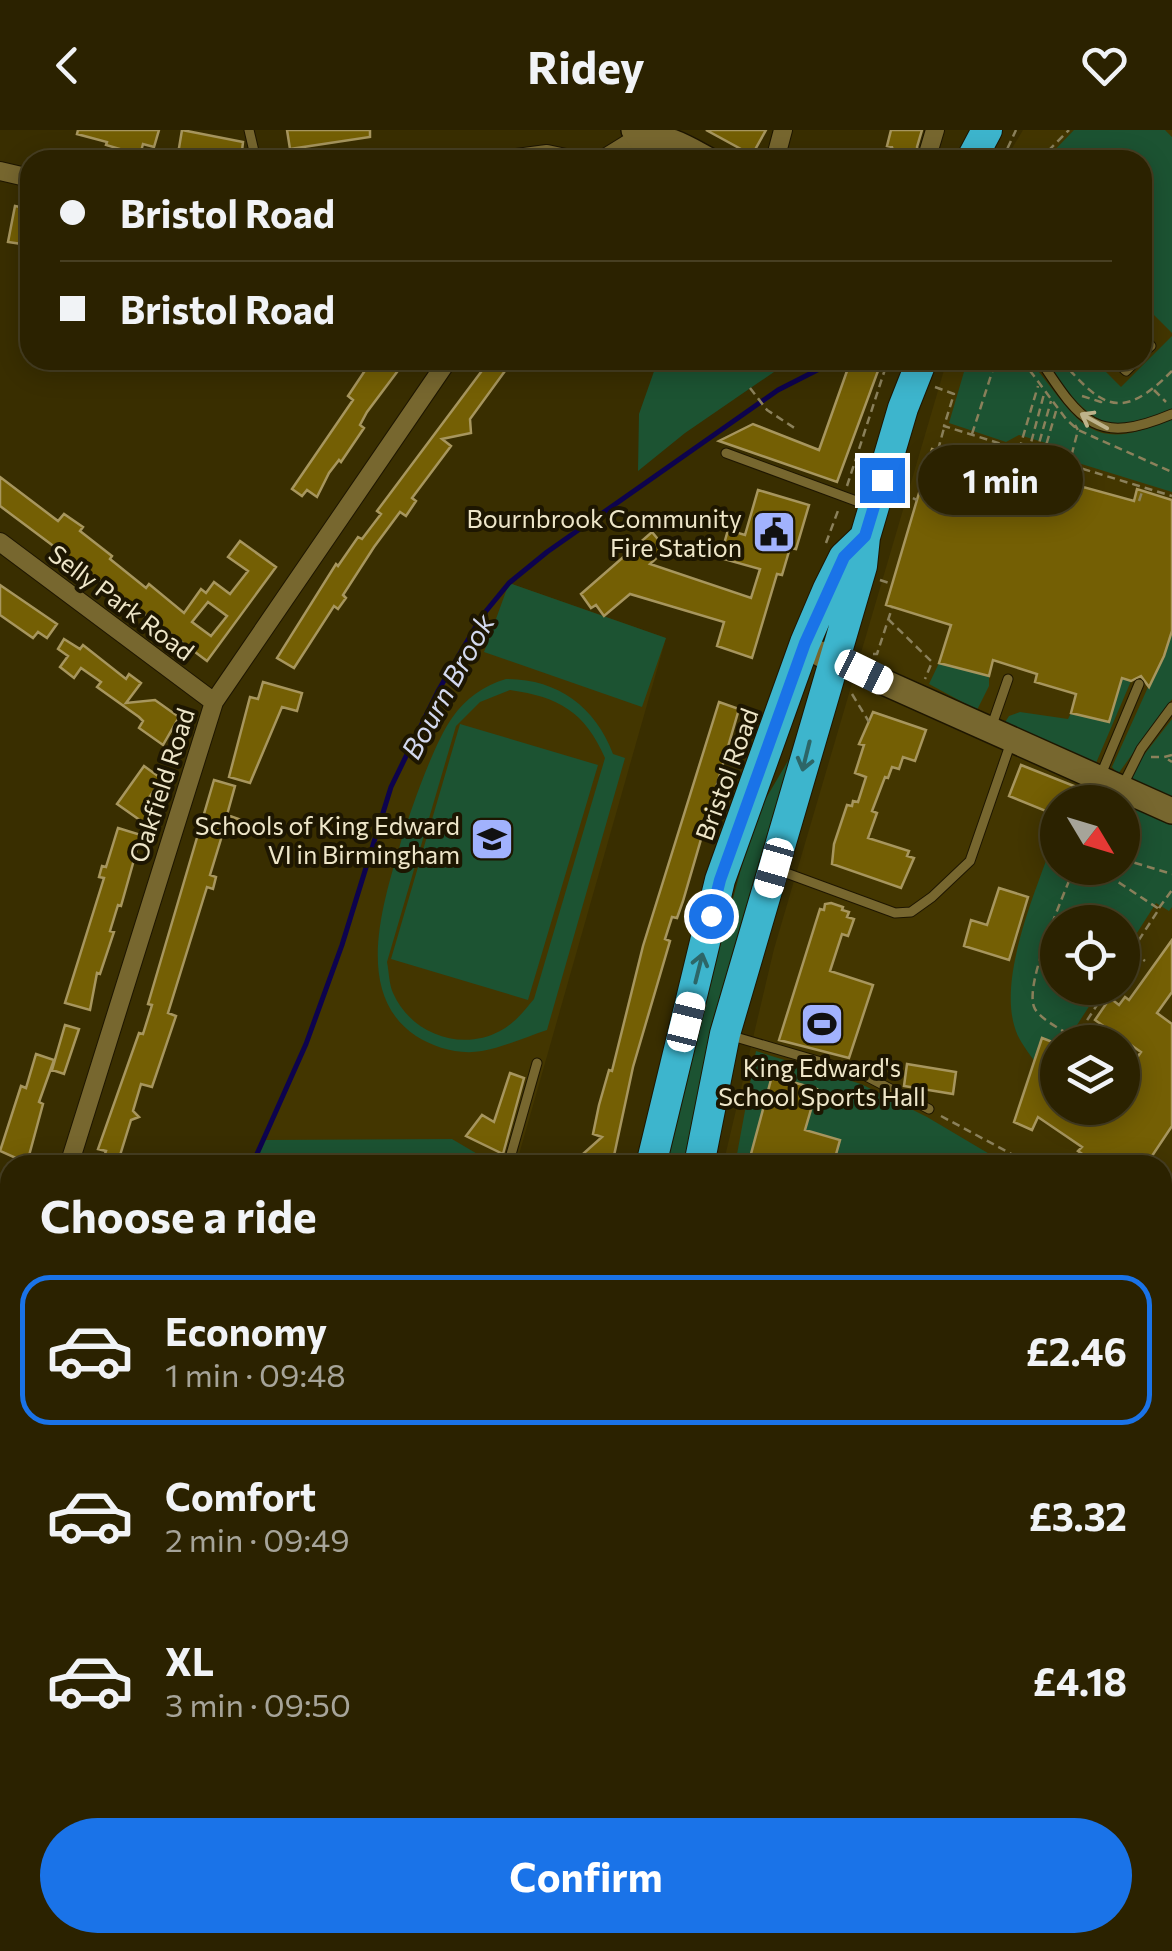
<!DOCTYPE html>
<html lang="en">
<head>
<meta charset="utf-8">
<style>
  :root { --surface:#2b2200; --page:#332a0a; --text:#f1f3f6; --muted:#a6a499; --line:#473f22; --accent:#1a73e8 }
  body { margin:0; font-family:Commissioner,sans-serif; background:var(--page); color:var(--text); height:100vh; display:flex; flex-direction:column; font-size:38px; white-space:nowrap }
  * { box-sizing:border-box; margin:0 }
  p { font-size:32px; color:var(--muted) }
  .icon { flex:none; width:55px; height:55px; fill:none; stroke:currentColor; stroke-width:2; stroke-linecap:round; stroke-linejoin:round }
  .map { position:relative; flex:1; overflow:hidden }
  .panel { position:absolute; left:0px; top:1025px; width:1172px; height:798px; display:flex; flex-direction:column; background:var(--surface); border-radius:30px 30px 0 0; box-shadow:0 5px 25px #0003,0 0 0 2px var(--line) }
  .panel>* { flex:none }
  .top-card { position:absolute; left:20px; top:20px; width:1132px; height:220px; border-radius:30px; box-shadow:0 5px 25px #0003,0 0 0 2px var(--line); display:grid; align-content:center; height:220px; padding:0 40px; background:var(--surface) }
  .needle { width:65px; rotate:128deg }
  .buttons { position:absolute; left:1040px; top:655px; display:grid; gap:20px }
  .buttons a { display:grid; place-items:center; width:100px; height:100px; border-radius:50%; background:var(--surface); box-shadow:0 5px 25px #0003,0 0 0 2px var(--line); font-size:50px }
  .end { position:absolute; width:45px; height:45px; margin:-22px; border:12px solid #1a73e8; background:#fff; box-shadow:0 0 0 5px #fff }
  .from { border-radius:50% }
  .bubble { position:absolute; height:70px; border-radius:35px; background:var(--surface); box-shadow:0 5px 25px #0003,0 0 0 2px var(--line); font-size:32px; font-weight:700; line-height:70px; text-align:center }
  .car { position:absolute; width:30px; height:60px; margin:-30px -15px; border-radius:12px; box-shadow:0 0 8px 2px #0007; background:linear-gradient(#fff 24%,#345 0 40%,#fff 0 76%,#345 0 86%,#fff 0) }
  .top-card b { display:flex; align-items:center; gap:35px; height:95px; font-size:38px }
  .top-card b+b { border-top:2px solid var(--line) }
  .top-card i { width:25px; height:25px; background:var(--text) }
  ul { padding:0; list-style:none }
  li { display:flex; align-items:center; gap:30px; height:150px; margin:0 20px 15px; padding:0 20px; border:5px solid transparent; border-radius:30px }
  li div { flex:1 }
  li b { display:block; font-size:38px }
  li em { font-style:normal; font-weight:700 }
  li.active { border-color:var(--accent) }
  li>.icon { width:90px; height:90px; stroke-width:1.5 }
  h2 { padding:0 40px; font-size:45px; line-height:120px }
  .button { display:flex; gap:20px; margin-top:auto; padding:20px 40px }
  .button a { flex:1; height:115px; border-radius:60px; background:var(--accent); color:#fff; font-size:40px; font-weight:700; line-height:115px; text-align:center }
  header { display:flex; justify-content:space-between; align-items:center; height:130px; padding:0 40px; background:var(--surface); font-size:45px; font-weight:700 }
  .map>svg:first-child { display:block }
  .built { fill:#433600; fill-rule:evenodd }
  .green { fill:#1c5332; fill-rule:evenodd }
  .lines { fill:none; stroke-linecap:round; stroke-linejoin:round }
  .stream { stroke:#0d034e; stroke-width:5 }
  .building { fill:#745f04; stroke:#a7965e; stroke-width:2.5; fill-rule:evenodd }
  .lane-casing { stroke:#1e1600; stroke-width:11 }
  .street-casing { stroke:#1e1600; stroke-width:20 }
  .secondary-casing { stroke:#1e1600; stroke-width:28 }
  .highway-casing { stroke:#1e1600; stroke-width:32 }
  .path { stroke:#8b815b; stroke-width:2.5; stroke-dasharray:8 5; stroke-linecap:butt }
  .lane { stroke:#77672f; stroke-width:9 }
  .street { stroke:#77672f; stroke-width:18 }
  .secondary { stroke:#77672f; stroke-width:25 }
  .highway { stroke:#3db5cd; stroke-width:30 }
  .oneway { stroke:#beb38b }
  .oneway2 { stroke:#2d6667 }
  .route { stroke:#1a73e8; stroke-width:12 }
  .labels { text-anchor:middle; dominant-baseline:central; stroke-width:8; stroke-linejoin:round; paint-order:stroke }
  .poi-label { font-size:25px; fill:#eee6c9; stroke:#1d1601; text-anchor:end }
  .street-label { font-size:25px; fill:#eee6c9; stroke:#1d1601 }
  .water-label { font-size:28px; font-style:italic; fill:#d2d8ee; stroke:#1d1601 }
</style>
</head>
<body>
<header><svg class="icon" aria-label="back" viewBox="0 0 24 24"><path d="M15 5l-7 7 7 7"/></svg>Ridey<svg class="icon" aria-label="heart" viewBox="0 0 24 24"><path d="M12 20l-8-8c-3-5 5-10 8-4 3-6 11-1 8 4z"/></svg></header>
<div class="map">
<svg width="1172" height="1821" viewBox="0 0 1172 1821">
  <rect width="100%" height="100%" fill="#392e00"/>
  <path class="built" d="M1023,0H1172V1671L1162,1668V1035H723L774,819L947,230H1142V30H1005ZM1058,672H1122V738H1058ZM1058,792H1122V858H1058ZM1058,912H1122V978H1058Z
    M509,453L666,508L516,1035H252L306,914L342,815L391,657L438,561L482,486Z
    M318,1812H624V1821H317Z"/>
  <path class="green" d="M1074,0H1165L1172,7V203L1143,174L1142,30H1045Z
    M1172,206V280C1107,314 1081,285 1047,230H1094L1121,257Z
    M658,230H741L774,242L685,303L638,341L639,284Z
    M994,230H1029C1078,287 1086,329 1172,288V362L1062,328L1063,318L1019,305L1006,312L949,293L966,235L990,242Z
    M509,453L666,508L642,577L484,522Z
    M1172,504V569L1118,644L1112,637Z
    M939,533L989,546V556L977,580L929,554Z
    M1122,548L1131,551L1096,633L1088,638L1002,597L1009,586L1020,582L1068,589L1071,583L1109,592Z
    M506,549C557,549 595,576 613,624L625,628L547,900C526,907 504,917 482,921C459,925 435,918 416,906C353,864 383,774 400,715C410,682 433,615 452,588C466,568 483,556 506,549ZM510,560C559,567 585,582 605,628L534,869C524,881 514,894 500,901C461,922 411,904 393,863C389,854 389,842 387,832L456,596L480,572Z
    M1172,589V670L1136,654L1132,648L1140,630Z
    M460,594L598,635L528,870L391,829Z
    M792,624L688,1035H661L755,687Z
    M1123,675L1172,693V777L1169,781L1156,773L1123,825L1122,792H1058V858H1101L1066,912H1058L1057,927L1045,946C1037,933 1025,920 1018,906C993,852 1039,755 1057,700L1058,738H1122Z
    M756,921L861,954L927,987L1008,1035H735Z
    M452,1009L496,1035H252L262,1010Z
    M1172,1646V1821H716V1812H1162L1163,1659Z
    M55,1812H198V1813L195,1821H52Z"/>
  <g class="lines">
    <path class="stream" d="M252,1035L306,914L342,815L391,657L438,561L482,486L509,453L547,422L778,260L837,230
      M1162,1676L1172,1674
      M217,1821L220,1812
      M1016,1821L1019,1812"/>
  </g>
  <path class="building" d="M78,0H159L154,17L143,14L140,25L106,15L107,12L77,4Z
    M182,0L243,12L241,30H177Z
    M287,0H370V7L290,19Z
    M706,0H766L752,25Z
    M891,0H922L917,17L919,30H896L892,17L887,16Z
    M15,76L30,79V97H26L22,114L8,112Z
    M372,230H406L367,282L360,295L364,298L341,332L339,330L329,343L317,367L307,360L302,366L292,359L353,270L348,266Z
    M490,230H513L470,289L471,303L442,309L451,316L412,368L416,371L406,386L400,382L374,417L343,465L346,468L338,479L334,476L294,538L277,528L336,434L338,436L358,407L362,409L381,384L377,381Z
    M868,230H882L837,352L719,311L753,294L819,320L847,241Z
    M932,319L996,337L1002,319L1054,334L1050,348L1134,371L1137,359L1172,370V501L1164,526L1149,557L1141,546L1131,551L1122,548L1109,592L1071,583L1076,564L1035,552L1037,544L993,530L989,546L939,533L951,495L886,475Z
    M0,347L58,391L64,384L83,397L80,401L112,426L110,429L146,458L149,454L184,483L201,459L206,463L214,452L230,464L248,441L228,427L240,411L276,437L207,531L0,376ZM208,472L227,486L211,506L192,492Z
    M758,360L809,375L796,419L790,418L782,445L777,444L752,528L717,516L724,492L630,464L604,486L596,475L591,478L581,464L652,402L666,419L650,434L751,468L760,439L720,428L728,400L745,405Z
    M0,455L57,494L47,508L38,502L33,508L0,485Z
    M64,509L80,519L83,515L126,549L129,544L141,553L126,573L155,570L179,587L163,615L139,598L143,591L139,587L97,557L101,552L81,538L74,548L60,537L68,526L58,519Z
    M263,552L302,563L297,581L282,577L250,653L229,647L250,567L258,569Z
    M719,572L739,579L683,771L677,788L672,787L665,809L670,811L633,937L612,1035H586L588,1027L584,1023L602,1007L593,1004L599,975L609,940L612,941L643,816Z
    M873,582L926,600L915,631L903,627L899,639L892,637L888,648L885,647L872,681L877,683L868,708L909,721L907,726L914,728L901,758L832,734L834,714L847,675L852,676L853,671L858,672L866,647L855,643L864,615L859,614Z
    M1021,635L1074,656L1068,672H1058V686L1009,666Z
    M144,636L162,649L144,675L153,681L144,693L117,674Z
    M214,650L235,656L227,685L250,693L247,703L225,696L210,745L216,747L213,759L207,757L168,883L176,886L152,957L141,954L133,981L139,987L131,990L117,1035H101L106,1021L98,1019L139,903L143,904L152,875L148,874Z
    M118,698L141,705L121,776L118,775L110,801L114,802L100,844L97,843L90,880L65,873L104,748L99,747L102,736L106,737Z
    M999,758L1028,767L1009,830L964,816L971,790L987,795Z
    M831,773L843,777L842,780L849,782L847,787L854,789L848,806L842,804L830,841L873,855L849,928L779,910L820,779L824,780L825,774Z
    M1172,810V862L1157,883L1172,894V996L1146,1035H1098L1078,1021L1082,1017L1038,987L1032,1000L1014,992L1042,908L1058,914V978H1122V949L1141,922L1095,890L1110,868L1119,875L1125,867L1129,870Z
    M65,895L79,899L64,944L52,940Z
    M36,924L54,930L39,972L43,974L27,1033L0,1021L21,956L26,958Z
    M907,934L956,942L953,964L904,956Z
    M510,943L524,948L503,1024L466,1006L482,985L494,992Z
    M772,946L817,959L805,1000L840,1010L833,1035H748Z"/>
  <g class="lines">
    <g class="lane-casing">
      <path id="lane" d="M249,0L256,30
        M881,30L888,29
        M1142,207L1151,216L1142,224
        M1040,230C1081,292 1096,316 1172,284
        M1114,230L1126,241L1137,230
        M726,323L867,375
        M991,598L1008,549
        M1100,647L1139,554
        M1123,655L1141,619L1172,577
        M778,740L895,783L911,782L932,767L970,731L1011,612
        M732,906L862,944L929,979
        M508,1035L537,933"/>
    </g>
    <g class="street-casing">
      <path id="street" d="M929,20L935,0
        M502,30L547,24L575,30
        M602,30L639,7
        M775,30L783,0
        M0,41L30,48
        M0,412L214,572
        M69,1035L214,572L448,230
        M0,1257L10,1225
        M0,1382L10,1387"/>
    </g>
    <g class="secondary-casing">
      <path id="secondary" d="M634,0L639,7C667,6 684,17 708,30
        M821,524L1172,681"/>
    </g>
    <g class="highway-casing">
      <path id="highway" d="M971,30L987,0
        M651,1035L720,750L805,513L828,459L844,427L865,407
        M699,1035L725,904L862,436L865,407L903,278L922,230
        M649,1812V1821
        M689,1812V1821"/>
    </g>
    <path class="path" d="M1002,30L1016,0
      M1039,30L1069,0
      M1022,230L1066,289L1078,300L1172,342
      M1061,230C1103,279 1122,291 1172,241
      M935,257L954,264L944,296L1069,335L1078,300L1075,295
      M750,258L767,280L796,299
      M1154,260L1166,272
      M1082,266L1101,272L1103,269
      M972,304L996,230
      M938,320L944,298
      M1019,320L1038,256
      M1028,324L1044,264
      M1036,324L1051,271
      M1043,326L1056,281
      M1070,335L1172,366
      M847,356L888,230
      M901,363L917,370
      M1139,371L1143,359
      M826,413L839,378
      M880,450L892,454
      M888,489L932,532L925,549
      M873,524H877L892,478
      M852,564L869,592
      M1172,625L1164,627L1172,632
      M1151,627H1164
      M1122,729L1172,744
      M1074,738C1065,763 1022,857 1035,879C1044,893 1067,901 1078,912
      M1097,738L1159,779L1122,836
      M1159,778L1172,760
      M1133,822L1145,831
      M1073,912L1108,858
      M941,986L1032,1035
      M308,1821V1812"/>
    <use href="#lane" class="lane"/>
    <use href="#street" class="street"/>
    <use href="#secondary" class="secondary"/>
    <use href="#highway" class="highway"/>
  </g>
  <defs><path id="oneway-shaft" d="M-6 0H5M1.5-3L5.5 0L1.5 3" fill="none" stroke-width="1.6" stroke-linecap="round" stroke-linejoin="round" transform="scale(2.5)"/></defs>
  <use class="oneway" href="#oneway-shaft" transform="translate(1094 291) rotate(-151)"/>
  <g class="oneway2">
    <use href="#oneway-shaft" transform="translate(806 626) rotate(104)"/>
    <use href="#oneway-shaft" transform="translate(699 838) rotate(-76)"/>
  </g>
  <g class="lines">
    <path class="route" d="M711,786L720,750L805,513L844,427L865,406L882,350"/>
  </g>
  <defs>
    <g id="civic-square" transform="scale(2.25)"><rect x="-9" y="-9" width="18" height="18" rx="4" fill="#a1b2fd" stroke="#1d1601"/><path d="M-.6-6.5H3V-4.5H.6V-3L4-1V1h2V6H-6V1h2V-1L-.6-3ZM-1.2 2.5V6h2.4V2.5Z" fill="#111"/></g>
    <g id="school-square" transform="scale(2.25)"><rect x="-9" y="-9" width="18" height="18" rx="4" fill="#a1b2fd" stroke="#1d1601"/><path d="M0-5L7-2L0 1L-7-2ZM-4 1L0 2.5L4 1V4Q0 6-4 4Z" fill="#111"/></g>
    <g id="stadium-square" transform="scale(2.25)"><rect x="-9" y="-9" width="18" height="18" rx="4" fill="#a1b2fd" stroke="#1d1601"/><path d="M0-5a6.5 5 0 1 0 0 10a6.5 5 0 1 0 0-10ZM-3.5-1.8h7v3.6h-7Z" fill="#111"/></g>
  </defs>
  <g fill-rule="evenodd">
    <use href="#civic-square" x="774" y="402"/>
    <use href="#school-square" x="492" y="709"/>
    <use href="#stadium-square" x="822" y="894"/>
  </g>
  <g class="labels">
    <g class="poi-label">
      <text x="742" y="388">Bournbrook Community<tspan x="742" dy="29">Fire Station</tspan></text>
      <text x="460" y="695">Schools of King Edward<tspan x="460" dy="29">VI in Birmingham</tspan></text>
      <text x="822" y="937" text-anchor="middle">King Edward's<tspan x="822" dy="29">School Sports Hall</tspan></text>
    </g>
    <g class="street-label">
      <text transform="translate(122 472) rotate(37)">Selly Park Road</text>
      <text transform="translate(726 644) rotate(-70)">Bristol Road</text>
      <text transform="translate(161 655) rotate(-72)">Oakfield Road</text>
    </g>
    <g class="water-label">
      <text transform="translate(447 556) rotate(-61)">Bourn Brook</text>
    </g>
  </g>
</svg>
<div class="buttons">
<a><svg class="needle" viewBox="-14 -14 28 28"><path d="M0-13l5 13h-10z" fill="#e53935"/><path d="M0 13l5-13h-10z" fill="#a6a499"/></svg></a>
<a><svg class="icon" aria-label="locate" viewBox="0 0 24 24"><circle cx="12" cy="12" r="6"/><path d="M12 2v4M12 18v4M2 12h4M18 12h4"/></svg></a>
<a><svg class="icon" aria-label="layers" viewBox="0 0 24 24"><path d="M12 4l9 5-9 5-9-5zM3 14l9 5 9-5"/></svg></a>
</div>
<i class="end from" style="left:711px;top:786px"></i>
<i class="end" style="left:882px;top:350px"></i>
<div class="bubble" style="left:918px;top:315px;width:165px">1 min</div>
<i class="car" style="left:864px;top:542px;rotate:116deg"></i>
<i class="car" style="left:774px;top:738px;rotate:196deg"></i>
<i class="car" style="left:686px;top:892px;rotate:14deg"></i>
<div class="top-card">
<b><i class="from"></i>Bristol Road</b>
<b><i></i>Bristol Road</b>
</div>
<section class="panel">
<h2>Choose a ride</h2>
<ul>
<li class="active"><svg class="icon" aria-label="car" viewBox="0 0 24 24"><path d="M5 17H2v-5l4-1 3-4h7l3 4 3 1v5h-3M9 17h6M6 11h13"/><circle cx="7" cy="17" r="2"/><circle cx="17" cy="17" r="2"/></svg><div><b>Economy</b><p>1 min · 09:48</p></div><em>£2.46</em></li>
<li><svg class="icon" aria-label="car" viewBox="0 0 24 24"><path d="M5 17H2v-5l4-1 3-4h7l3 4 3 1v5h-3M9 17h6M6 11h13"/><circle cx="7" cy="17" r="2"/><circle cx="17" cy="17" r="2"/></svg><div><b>Comfort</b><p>2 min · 09:49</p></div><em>£3.32</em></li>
<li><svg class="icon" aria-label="car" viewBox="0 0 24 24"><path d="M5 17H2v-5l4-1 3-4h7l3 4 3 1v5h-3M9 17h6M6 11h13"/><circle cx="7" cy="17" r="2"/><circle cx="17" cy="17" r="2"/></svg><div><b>XL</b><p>3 min · 09:50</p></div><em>£4.18</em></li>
</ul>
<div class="button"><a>Confirm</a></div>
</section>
</div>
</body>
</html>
